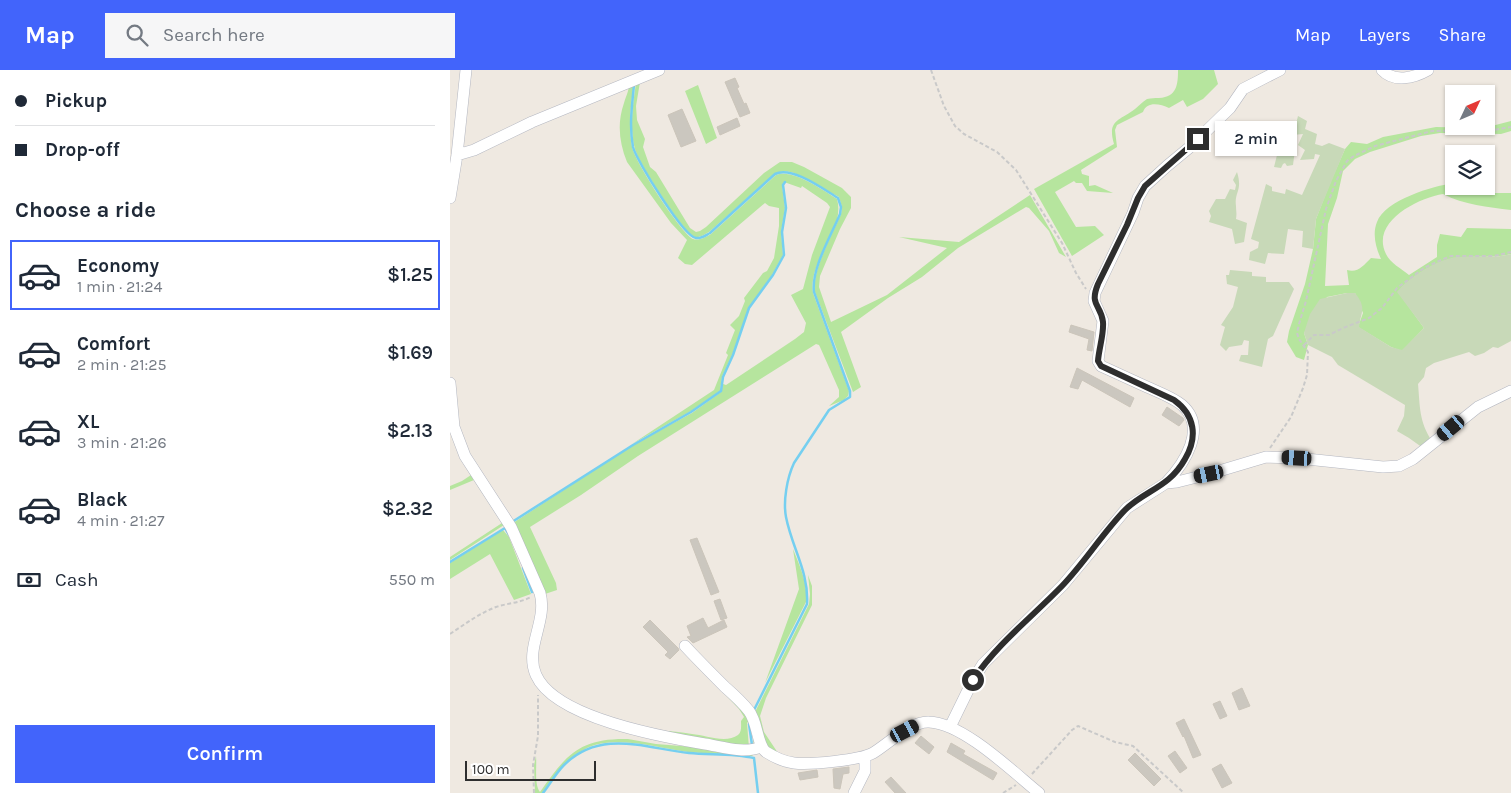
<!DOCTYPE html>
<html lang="en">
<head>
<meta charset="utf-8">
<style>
  :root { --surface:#fff; --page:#f6f6f7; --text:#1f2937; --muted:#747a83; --line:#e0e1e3; --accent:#4264fb }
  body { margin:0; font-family:Karla,sans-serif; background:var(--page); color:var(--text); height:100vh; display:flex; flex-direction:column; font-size:19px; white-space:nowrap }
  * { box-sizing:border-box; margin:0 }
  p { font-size:16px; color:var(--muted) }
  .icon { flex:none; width:28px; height:28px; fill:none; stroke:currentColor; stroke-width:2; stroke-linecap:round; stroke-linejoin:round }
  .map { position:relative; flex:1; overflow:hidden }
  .panel { display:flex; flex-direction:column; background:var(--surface); width:450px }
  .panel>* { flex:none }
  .banner { display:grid; align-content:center; height:110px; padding:0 15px; background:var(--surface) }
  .needle { width:32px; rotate:46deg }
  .tools { position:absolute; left:995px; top:15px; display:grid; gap:10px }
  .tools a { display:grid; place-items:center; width:50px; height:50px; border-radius:0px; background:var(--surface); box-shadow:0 1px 4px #0004; font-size:25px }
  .scale { position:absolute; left:15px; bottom:12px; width:131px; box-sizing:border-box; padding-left:5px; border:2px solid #2e2e2e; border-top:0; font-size:14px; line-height:18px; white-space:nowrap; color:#2e2e2e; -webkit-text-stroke:4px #fff; paint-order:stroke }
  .end { position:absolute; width:22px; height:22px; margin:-11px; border:6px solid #2e2e2e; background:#fff; box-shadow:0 0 0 2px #fff }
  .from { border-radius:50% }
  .bubble { position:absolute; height:35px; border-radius:0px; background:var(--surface); box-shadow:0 1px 4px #0004; font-size:16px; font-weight:600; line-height:35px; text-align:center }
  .car { position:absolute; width:15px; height:30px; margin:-15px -8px; border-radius:6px; box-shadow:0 0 4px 1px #0007; background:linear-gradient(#222 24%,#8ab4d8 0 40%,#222 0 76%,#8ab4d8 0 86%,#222 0) }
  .banner b { display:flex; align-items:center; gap:18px; height:48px; font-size:19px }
  .banner b+b { border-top:1px solid var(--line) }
  .banner i { width:12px; height:12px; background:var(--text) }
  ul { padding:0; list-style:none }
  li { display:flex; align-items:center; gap:15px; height:70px; margin:0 10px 8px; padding:0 5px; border:2px solid transparent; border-radius:0px }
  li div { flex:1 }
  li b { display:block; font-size:19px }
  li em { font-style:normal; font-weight:600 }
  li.selected { border-color:var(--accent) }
  li>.icon { width:45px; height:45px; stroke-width:1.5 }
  h2 { padding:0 15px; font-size:22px; line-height:60px }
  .pay { display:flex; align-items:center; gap:12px; height:55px; padding:0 15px; font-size:19px }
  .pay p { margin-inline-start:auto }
  .button { display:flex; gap:10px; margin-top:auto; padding:10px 15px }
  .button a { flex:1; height:58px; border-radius:0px; background:var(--accent); color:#fff; font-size:20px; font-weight:600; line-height:58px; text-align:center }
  header { display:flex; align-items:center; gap:30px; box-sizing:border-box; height:70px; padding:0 25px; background:var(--accent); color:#fff }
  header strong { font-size:24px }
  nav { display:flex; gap:28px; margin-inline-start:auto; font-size:18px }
  .search { width:350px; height:45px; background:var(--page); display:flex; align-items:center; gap:12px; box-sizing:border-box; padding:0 18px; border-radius:0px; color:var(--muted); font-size:19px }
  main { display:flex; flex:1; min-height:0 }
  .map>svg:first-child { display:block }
  .green { fill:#b6e59e }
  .cemetery { fill:#c8d9b8 }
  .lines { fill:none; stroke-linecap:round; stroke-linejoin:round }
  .stream { stroke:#75cff0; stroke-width:2.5 }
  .building { fill:#cbc7bf; stroke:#cbc5ba }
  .minor-casing { stroke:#b4b7c1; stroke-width:12 }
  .path { stroke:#c9c9c9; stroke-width:2; stroke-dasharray:4 2.5; stroke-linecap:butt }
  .minor { stroke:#fff; stroke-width:11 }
  .route { stroke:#2e2e2e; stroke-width:6 }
</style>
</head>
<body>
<header>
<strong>Map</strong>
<div class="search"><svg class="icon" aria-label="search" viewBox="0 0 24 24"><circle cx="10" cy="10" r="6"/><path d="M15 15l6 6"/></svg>Search here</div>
<nav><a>Map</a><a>Layers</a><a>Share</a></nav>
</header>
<main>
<section class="panel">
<div class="banner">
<b><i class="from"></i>Pickup</b>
<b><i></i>Drop-off</b>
</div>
<h2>Choose a ride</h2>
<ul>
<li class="selected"><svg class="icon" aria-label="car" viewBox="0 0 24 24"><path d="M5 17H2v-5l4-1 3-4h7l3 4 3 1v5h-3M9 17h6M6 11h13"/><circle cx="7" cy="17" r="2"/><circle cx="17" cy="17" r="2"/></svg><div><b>Economy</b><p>1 min · 21:24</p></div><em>$1.25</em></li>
<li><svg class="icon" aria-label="car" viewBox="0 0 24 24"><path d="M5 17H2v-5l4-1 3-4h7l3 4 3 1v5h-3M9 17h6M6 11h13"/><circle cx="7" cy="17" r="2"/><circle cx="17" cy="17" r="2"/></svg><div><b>Comfort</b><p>2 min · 21:25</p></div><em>$1.69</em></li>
<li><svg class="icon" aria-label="car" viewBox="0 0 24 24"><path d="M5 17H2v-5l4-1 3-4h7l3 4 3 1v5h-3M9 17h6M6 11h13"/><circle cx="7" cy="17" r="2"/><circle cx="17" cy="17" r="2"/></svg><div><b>XL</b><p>3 min · 21:26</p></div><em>$2.13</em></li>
<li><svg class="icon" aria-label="car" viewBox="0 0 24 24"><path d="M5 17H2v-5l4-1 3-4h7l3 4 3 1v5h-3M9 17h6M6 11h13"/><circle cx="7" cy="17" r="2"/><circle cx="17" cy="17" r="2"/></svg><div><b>Black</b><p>4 min · 21:27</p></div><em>$2.32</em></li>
</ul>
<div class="pay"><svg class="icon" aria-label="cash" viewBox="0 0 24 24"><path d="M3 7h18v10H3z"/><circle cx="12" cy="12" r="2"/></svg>Cash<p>550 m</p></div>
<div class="button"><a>Confirm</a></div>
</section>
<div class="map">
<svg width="1061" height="723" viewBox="0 0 1061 723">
  <rect width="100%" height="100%" fill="#efe9e1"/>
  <path class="green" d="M728,0H764L768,14L753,29L737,37L733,30L719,38C710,34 697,31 693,42L667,55L665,60L667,77L631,100L632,104L639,106V116L645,115L663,123L637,121L632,113H626L624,111L605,122L626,157L645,156L654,165L622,186L584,119L664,74C657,50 669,51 685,39C689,36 692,32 697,29C702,28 704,28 709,28C727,27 728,14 728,0Z
    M184,12C181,33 178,55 182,77C185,92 230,162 243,169C249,171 256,167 261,164L326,105C342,98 373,120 387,129C396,160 358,189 363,223L399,321L398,326L394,330L379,336L389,327V320L370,277L369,275L366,274L188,386L131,425L80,457L106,513L107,520L95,524L63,453L183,375L242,343L271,322L273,314L276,315L345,269L354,262L356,253L341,225L353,219L362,185L380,137L377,133L352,116L351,118L334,112L332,115L335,138L331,162L333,185L322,205L299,238L282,285L272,307L270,321L241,341L182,374L264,320L278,285L276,283L285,260L280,255L289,246L295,231L294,228L313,203L317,201L324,188L329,156V138L319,136L315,133L242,195L235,194L228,188L237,170L221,153L177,92C169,72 167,53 174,33C176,26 179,21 179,14Z
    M190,12L186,36L187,50L195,69L193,77L200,97L206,102L240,158L246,162L250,161L256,157L314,103L330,92H342L354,97L392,118L401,127V138L390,159L370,206L369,217L381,252L437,225L497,178L449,167L509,172L580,125L616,187L609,183L599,161L579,138L576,137L508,178L472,207L438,228L391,262L411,317L403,322L365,222C362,199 382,166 391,144L392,137L389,127L344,103C337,101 332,100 325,104L259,162C255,164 250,168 245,167C234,164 188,92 185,79C179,58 183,34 186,13Z
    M248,15L267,68L256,74L235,21Z
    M1061,51V61L1051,64L990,63L971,66L920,82L905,89L893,101L887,128L878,154L875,216L899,215L897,200C908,203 913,196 921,188L931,189C926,178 922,164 927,152C935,130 983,116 1004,113V116H1009L1026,123H1061V140C1038,137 1014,135 993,124C968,128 920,152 936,184C940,193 952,199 959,205L987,187V175L990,164L1011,167L1017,158L1061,159V184C1046,188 1034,186 1019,187C990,188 967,202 948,222L974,258L952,281L941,277L908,257L913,243L905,223H897L877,227L854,263L858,275L854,290L846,287L837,272L839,261L855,214L863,179L866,149L880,113L895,79L901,72L917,74L933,67L986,57L1034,58Z
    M24,403L54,455L0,490V487L52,453L24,410L0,420V416L12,411Z
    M53,460L59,467L81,524L64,530L40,484L0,509V493Z
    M343,479C350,497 358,513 356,532L315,613L349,519Z
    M358,505L362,516V535L316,628L310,646L314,662L330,686L317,677L305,642L359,534L360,524Z
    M270,614L300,647L305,659L307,676L304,678L302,657L299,651L297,653L299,678L203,661C216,660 229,662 242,664C255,665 276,674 288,665C292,662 291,655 291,651L294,647L289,639L267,616Z
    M178,669L206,674L256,678L302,685L303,686C282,684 260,684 238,682C208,678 165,665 137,678C116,688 105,705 92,723H85L84,695L86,686C87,697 84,714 90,722C116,685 129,668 178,669Z"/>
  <path class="cemetery" d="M848,46L857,51L855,59L867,64L865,74L872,76L879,73L895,79L866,149L863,179L852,177L853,161L838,159L834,184L818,183L815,194L799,190L800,182L808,178L809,172L801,169L816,114L822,117V121L835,124L836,119L852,125L870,85L865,84L864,89L850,90L855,80L848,75L853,64L843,65Z
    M841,71L846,72L843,95L837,96L835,93L833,94L831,98L824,97L827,85Z
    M787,102C793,121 784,122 786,136C786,141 787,143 786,149L797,153L794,172L785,174L782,159L759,152L761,146L759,141L766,129H775L780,119L785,120L786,115L783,110Z
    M1061,184V271L1048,278L1043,277L1034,283L1025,286L1019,282L984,293L976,298L974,307L968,314C970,336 969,352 982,371L973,378L959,368L947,361L954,346L955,335L888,295L882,287L858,275L854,263L860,244L870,229L897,223H905C917,238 911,241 909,257L941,277L952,280L974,258L947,222C959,207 987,189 1007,187C1025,185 1043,189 1061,184Z
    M780,200L802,202V206L816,207V212H839L844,219L823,266L818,269L812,297L789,291L791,285H798L799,271L794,270L792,275L779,277L776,281L770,275L775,257L771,255L783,237L788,217L777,214L776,205H779Z"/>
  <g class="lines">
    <path class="stream" d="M184,15C182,36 179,56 183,77C186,90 234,167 246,168C251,169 256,165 260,163L325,104C342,96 373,119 388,128L391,137L390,144C381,166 361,199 364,222L400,321V327L379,340L344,393C337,408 333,431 336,447C342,478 359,502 357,534L304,640
      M62,452L183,375L241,342L271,321L273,307L283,285L299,238L323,205L334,185L332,162L336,138L333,115L335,112
      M0,492L55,458L59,465
      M73,498L82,522
      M299,654L302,675
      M93,723C100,714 106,703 114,695C151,659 194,678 239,683C260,685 283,683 304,688L308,723"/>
  </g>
  <path class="building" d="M285,8L289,17L287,18L294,34L296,33L300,43L290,47L275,12Z
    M232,39L246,71L231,77L218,45Z
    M287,48L290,56L270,65L267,57Z
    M621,255L644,262L642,281L637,280L639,269L619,262Z
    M627,298L684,328L680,337L632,310L628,319L620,317Z
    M717,337L733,348L734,350L729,356L712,345Z
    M247,468L269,522L261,525L240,470Z
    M270,529L277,548L271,550L264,531Z
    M253,548L258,558L274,550L277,557L243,573L237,567L241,566L237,556Z
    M200,550L228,578L229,580L220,589L215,585L218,582L193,557Z
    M792,618L800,636L789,640L782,623Z
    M770,631L777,646L770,649L763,634Z
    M734,649L751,685L743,688L734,666L733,667L726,653Z
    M471,666L484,677L479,684L465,673Z
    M501,673L515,681L513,684L547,703L543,710L497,682Z
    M725,681L737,698L730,703L718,686Z
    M685,683L711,709L704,716L678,690Z
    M771,694L782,713L772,718L762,699Z
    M399,697V703L393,704L390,719L384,718L383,699Z
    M367,700L368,707L350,710L348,703Z
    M441,707L456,723H445L435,712Z"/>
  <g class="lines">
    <g class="minor-casing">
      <path id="minor" d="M932,0C944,13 964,8 978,0
        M7,85L24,80L82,52L209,0
        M0,128L7,85L16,0
        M0,313L4,357L15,386L61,457L90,523C98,551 74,578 86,605C105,648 213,667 255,674C273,677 294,684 311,677
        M716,413C734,394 758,358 732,335C722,327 708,322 697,317C682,310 666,303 651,296L648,291L653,251L644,231L645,223L683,143L688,128L695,116L717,96L740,77L780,38L793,19L830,0
        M235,576C248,590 261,603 275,617C283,624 292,632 299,641C308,653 307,675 316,682C324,687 336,692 344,693C359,695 411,690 423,683C438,674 461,651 479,652C513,653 563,702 589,723
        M500,657L523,610L533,594L613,515L677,438L716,413L727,412L759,404L816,387L847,388L933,397L949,396L963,389L1028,337L1061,321
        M404,723L415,701V687"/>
    </g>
    <path class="path" d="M481,0L494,36L505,56L514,64L547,82L566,100L612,173L626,203L636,219
      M854,275L864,265H879L893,258L919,248L932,238L947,218L974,198L991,190L1001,186H1044L1061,182
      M820,378L841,347L853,318L857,305L858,282L849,269L847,263L849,254L856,231L876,139L886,111L897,91L904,86L925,76L982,61L1043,60L1061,57
      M0,564C15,554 30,543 46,537C58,533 70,533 81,527
      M582,704L622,660L628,656L665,672L683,676L734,723
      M84,723L83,695L88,666V625
      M553,723L566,715"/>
    <use href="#minor" class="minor"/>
  </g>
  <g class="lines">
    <path class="route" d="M523,610C547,574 582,547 612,516C635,492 652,464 675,440C695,420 719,418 735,389C748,367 745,345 724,330L651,296L648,291C649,278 654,264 653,252C651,234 639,236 648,214L677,155L688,128L695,116L748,69"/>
  </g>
</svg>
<div class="tools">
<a><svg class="needle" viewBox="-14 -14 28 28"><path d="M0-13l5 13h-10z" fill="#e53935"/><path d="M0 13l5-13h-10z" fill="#747a83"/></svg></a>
<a><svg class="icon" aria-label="layers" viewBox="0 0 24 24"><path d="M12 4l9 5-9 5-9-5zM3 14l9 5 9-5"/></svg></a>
</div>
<div class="scale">100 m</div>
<i class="end from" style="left:523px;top:610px"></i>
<i class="end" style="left:748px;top:69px"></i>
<div class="bubble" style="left:765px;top:51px;width:82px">2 min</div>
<i class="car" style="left:1001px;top:358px;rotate:230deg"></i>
<i class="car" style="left:847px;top:388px;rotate:273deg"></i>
<i class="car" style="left:759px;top:404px;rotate:258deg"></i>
<i class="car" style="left:455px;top:661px;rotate:62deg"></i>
</div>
</main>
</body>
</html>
